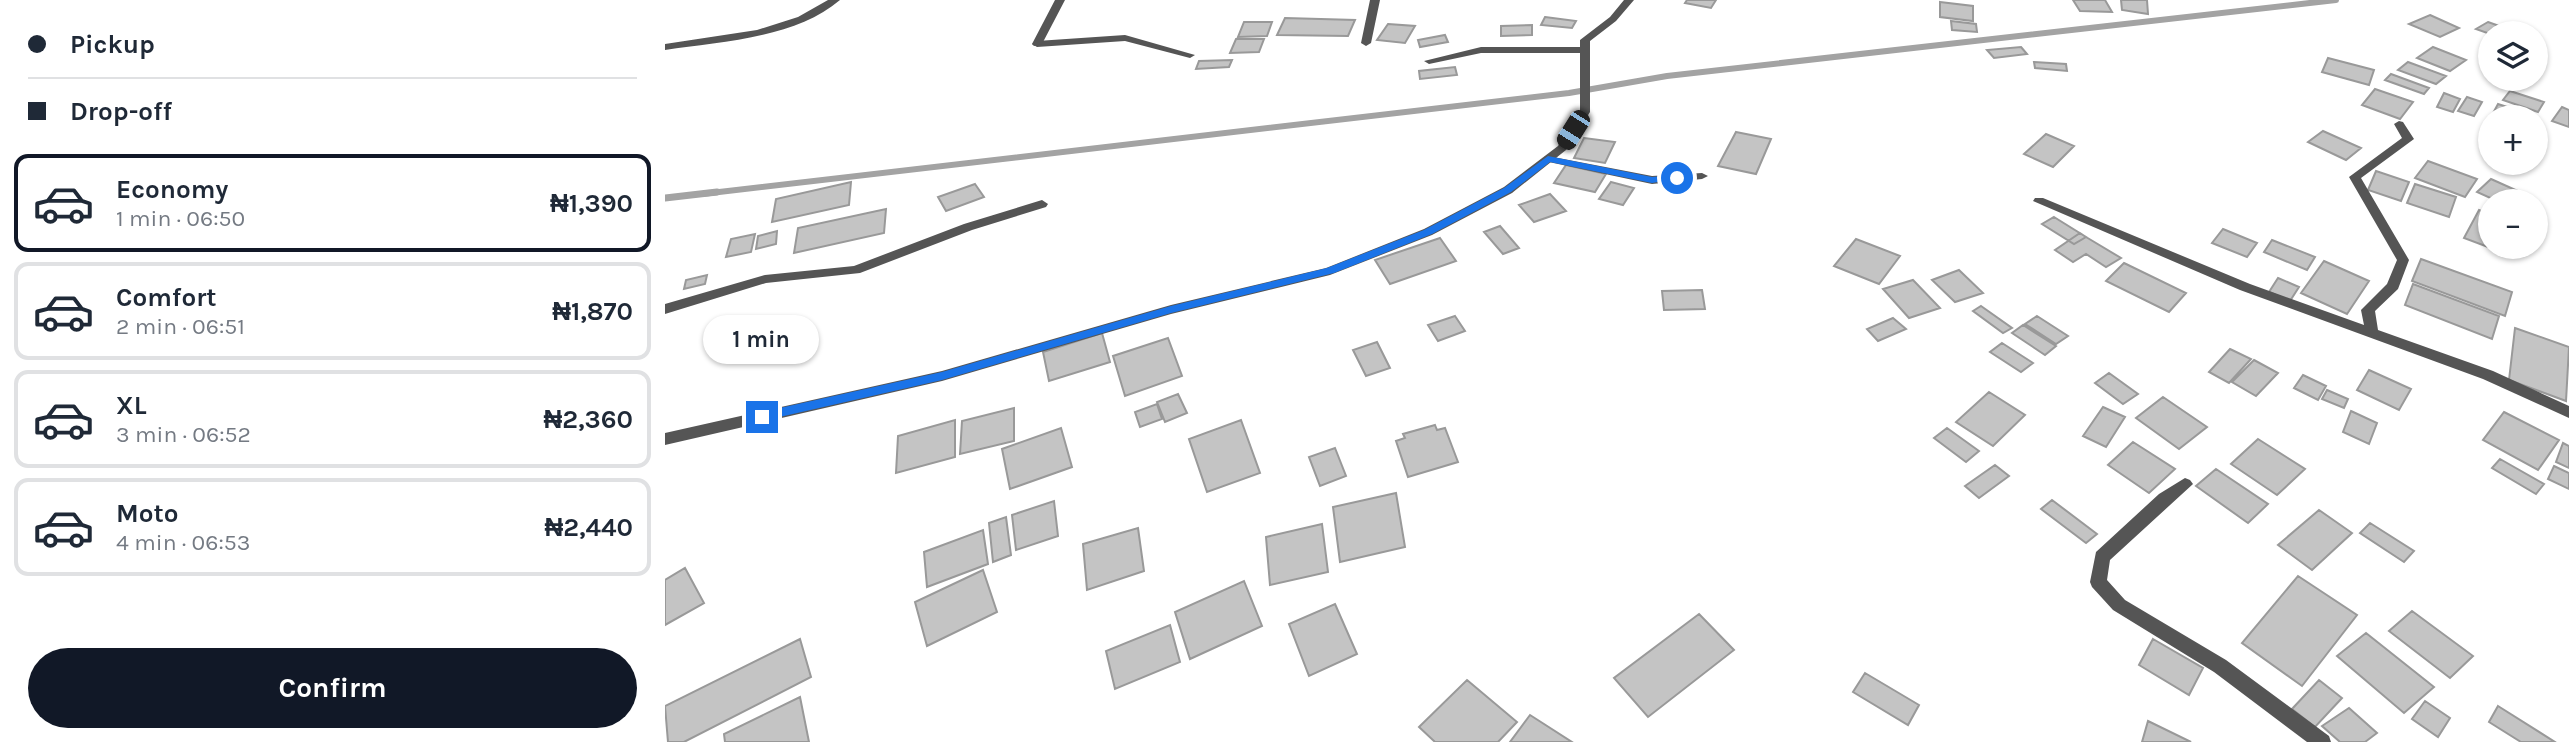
<!DOCTYPE html>
<html lang="en">
<head>
<meta charset="utf-8">
<style>
  :root { --surface:#fff; --page:#f2f2f3; --text:#1f2937; --muted:#747a83; --line:#e0e1e3; --accent:#111827 }
  body { margin:0; font-family:Karla,sans-serif; background:var(--page); color:var(--text); height:100vh; display:flex; flex-direction:column; font-size:26px; white-space:nowrap }
  * { box-sizing:border-box; margin:0 }
  p { font-size:23px; color:var(--muted) }
  .icon { flex:none; width:38px; height:38px; fill:none; stroke:currentColor; stroke-width:2; stroke-linecap:round; stroke-linejoin:round }
  .map { position:relative; flex:1; overflow:hidden }
  .panel { display:flex; flex-direction:column; background:var(--surface); width:665px }
  .panel>* { flex:none }
  .hud { display:grid; align-content:center; height:154px; padding:0 28px; background:var(--surface) }
  .fabs { position:absolute; left:1813px; top:21px; display:grid; gap:14px }
  .fabs a { display:grid; place-items:center; width:70px; height:70px; border-radius:50%; background:var(--surface); box-shadow:0 2px 5px #0004; font-size:35px }
  .end { position:absolute; width:32px; height:32px; margin:-16px; border:9px solid #1a73e8; background:#fff; box-shadow:0 0 0 4px #fff }
  .from { border-radius:50% }
  .bubble { position:absolute; height:49px; border-radius:24px; background:var(--surface); box-shadow:0 2px 5px #0004; font-size:23px; font-weight:700; line-height:49px; text-align:center }
  .car { position:absolute; width:21px; height:42px; margin:-21px -10px; border-radius:9px; box-shadow:0 0 5px 2px #0007; background:linear-gradient(#222 24%,#8ab4d8 0 40%,#222 0 76%,#8ab4d8 0 86%,#222 0) }
  .hud b { display:flex; align-items:center; gap:24px; height:66px; font-size:26px }
  .hud b+b { border-top:2px solid var(--line) }
  .hud i { width:18px; height:18px; background:var(--text) }
  ul { padding:0; list-style:none }
  li { display:flex; align-items:center; gap:21px; height:98px; margin:0 14px 10px; padding:0 14px; border:4px solid var(--line); border-radius:14px }
  li div { flex:1 }
  li b { display:block; font-size:26px }
  li em { font-style:normal; font-weight:700 }
  li.active { border-color:var(--accent) }
  li>.icon { width:63px; height:63px; stroke-width:1.5 }
  .cta { display:flex; gap:14px; margin-top:auto; padding:14px 28px }
  .cta a { flex:1; height:80px; border-radius:42px; background:var(--accent); color:#fff; font-size:28px; font-weight:700; line-height:80px; text-align:center }
  main { display:flex; flex:1; min-height:0 }
  .map>svg:first-child { display:block }
  .lines { fill:none; stroke-linecap:round; stroke-linejoin:round }
  .stream-far1 { stroke:#a3a3a3; stroke-width:6 }
  .stream { stroke:#a3a3a3; stroke-width:7 }
  .building { fill:#c4c4c4; stroke:#999; stroke-width:2 }
  .lane { fill:#555; fill-rule:evenodd }
  .street { fill:#555; fill-rule:evenodd }
  .route { fill:#1a73e8 }
</style>
</head>
<body>
<main>
<section class="panel">
<div class="hud">
<b><i class="from"></i>Pickup</b>
<b><i></i>Drop-off</b>
</div>
<ul>
<li class="active"><svg class="icon" aria-label="car" viewBox="0 0 24 24"><path d="M5 17H2v-5l4-1 3-4h7l3 4 3 1v5h-3M9 17h6M6 11h13"/><circle cx="7" cy="17" r="2"/><circle cx="17" cy="17" r="2"/></svg><div><b>Economy</b><p>1 min · 06:50</p></div><em>₦1,390</em></li>
<li><svg class="icon" aria-label="car" viewBox="0 0 24 24"><path d="M5 17H2v-5l4-1 3-4h7l3 4 3 1v5h-3M9 17h6M6 11h13"/><circle cx="7" cy="17" r="2"/><circle cx="17" cy="17" r="2"/></svg><div><b>Comfort</b><p>2 min · 06:51</p></div><em>₦1,870</em></li>
<li><svg class="icon" aria-label="car" viewBox="0 0 24 24"><path d="M5 17H2v-5l4-1 3-4h7l3 4 3 1v5h-3M9 17h6M6 11h13"/><circle cx="7" cy="17" r="2"/><circle cx="17" cy="17" r="2"/></svg><div><b>XL</b><p>3 min · 06:52</p></div><em>₦2,360</em></li>
<li><svg class="icon" aria-label="car" viewBox="0 0 24 24"><path d="M5 17H2v-5l4-1 3-4h7l3 4 3 1v5h-3M9 17h6M6 11h13"/><circle cx="7" cy="17" r="2"/><circle cx="17" cy="17" r="2"/></svg><div><b>Moto</b><p>4 min · 06:53</p></div><em>₦2,440</em></li>
</ul>
<div class="cta"><a>Confirm</a></div>
</section>
<div class="map">
<svg width="1904" height="742" viewBox="0 0 1904 742">
  <rect width="100%" height="100%" fill="#fff"/>
  <g class="lines">
    <path class="stream-far1" d="M37,194L904,93L1002,76L1671,0"/>
    <path class="stream" d="M0,198L52,192"/>
  </g>
  <path class="building" d="M1022,0H1051L1046,8L1020,3Z
    M1408,0H1440L1447,12L1415,11Z
    M1456,0H1482L1483,14L1457,10Z
    M1275,2L1308,6V21L1275,17Z
    M1765,15L1794,28L1775,37L1744,24Z
    M880,17L911,21L907,28L876,25Z
    M620,18L690,20L683,36L612,35Z
    M1286,21L1311,24L1312,32L1287,30Z
    M579,22H607L602,36L573,37Z
    M1823,22L1840,28L1825,34L1811,29Z
    M723,24L750,26L740,43L712,40Z
    M867,25V35L836,36V26Z
    M780,35L783,42L755,47L753,40Z
    M571,39H599L594,52L565,53Z
    M1356,47L1362,54L1329,58L1322,50Z
    M1768,47L1801,60L1785,71L1752,58Z
    M1663,58L1709,70L1704,85L1657,72Z
    M567,60L564,67L531,69L534,61Z
    M1369,62L1401,64L1402,71L1370,68Z
    M1743,62L1781,76L1771,84L1733,70Z
    M790,67L792,75L755,79L754,71Z
    M1726,74L1764,88L1759,94L1720,80Z
    M1710,89L1748,102L1735,119L1697,105Z
    M1845,91L1879,102L1873,112L1838,100Z
    M1779,93L1795,99L1788,112L1772,107Z
    M1802,97L1817,102L1809,116L1793,111Z
    M1833,104L1864,114L1862,117H1826Z
    M1897,107L1904,110V127L1887,121Z
    M1658,131L1696,148L1681,160L1643,142Z
    M1071,132L1106,139L1091,174L1053,166Z
    M1381,134L1409,146L1388,167L1359,154Z
    M919,138L950,142L940,163L909,158Z
    M1763,161L1812,179L1800,197L1750,178Z
    M901,165L941,174L930,192L889,183Z
    M1711,171L1744,182L1736,201L1703,190Z
    M1826,179L1864,196L1858,201H1832L1812,192Z
    M186,182L184,205L107,222L111,199Z
    M946,182L969,188L958,205L934,199Z
    M310,184L319,197L281,211L273,197Z
    M1750,184L1791,197L1784,217L1742,203Z
    M885,194L901,211L869,222L854,205Z
    M221,209L219,233L129,253L133,228Z
    M1814,210L1825,215V247H1843L1839,253L1799,238Z
    M1389,217L1421,237L1409,244L1377,224Z
    M835,226L854,248L838,254L819,232Z
    M1558,229L1592,243L1582,257L1547,243Z
    M112,231L111,244L91,249L93,236Z
    M1415,233L1421,237L1456,258L1441,267L1421,254L1408,262L1390,250Z
    M90,234L86,252L61,257L66,239Z
    M775,238L791,261L725,284L710,260Z
    M1191,239L1235,256L1214,284L1169,266Z
    M1607,240L1650,257L1642,270L1599,252Z
    M1756,259L1847,292L1840,316L1747,281Z
    M1659,261L1704,281L1682,314L1636,293Z
    M1459,263L1521,293L1504,312L1441,281Z
    M1294,270L1318,293L1290,302L1267,280Z
    M42,275L40,284L19,289L21,280Z
    M1613,278L1634,287L1625,301L1604,292Z
    M1248,280L1275,308L1244,318L1218,289Z
    M1748,284L1834,316L1827,339L1740,305Z
    M1037,290L1040,309L999,310L997,291Z
    M1316,306L1347,328L1338,333L1308,311Z
    M790,316L800,331L773,341L763,325Z
    M1372,316L1403,336L1391,344L1360,324Z
    M1228,318L1241,329L1213,341L1202,329Z
    M1358,325L1391,346L1380,355L1347,333Z
    M1850,328L1904,347L1901,401L1844,380Z
    M437,333L445,362L384,381L378,352Z
    M503,338L517,376L460,396L448,356Z
    M712,342L725,368L701,376L688,350Z
    M1337,343L1368,363L1356,372L1325,352Z
    M1565,349L1586,359L1564,383L1544,372Z
    M1589,360L1613,373L1591,396L1567,382Z
    M1704,370L1746,389L1734,410L1692,390Z
    M1444,373L1473,394L1458,404L1430,383Z
    M1638,375L1661,386L1653,400L1629,388Z
    M1662,390L1683,399L1679,408L1657,399Z
    M1324,392L1360,415L1328,446L1291,422Z
    M513,394L522,413L500,422L492,402Z
    M1498,397L1542,427L1514,449L1471,418Z
    M492,404L497,419L475,427L470,412Z
    M1438,407L1460,417L1441,447L1418,436Z
    M349,408V441L295,454L297,421Z
    M1686,411L1712,423L1704,444L1678,432Z
    M1839,412L1894,440L1873,470L1818,440Z
    M290,420V457L231,473L233,436Z
    M576,420L595,473L542,492L524,439Z
    M770,425L772,430L780,428L793,462L743,477L731,441L740,438L738,434Z
    M396,428L407,467L345,489L337,449Z
    M1282,428L1314,451L1301,462L1269,438Z
    M1593,439L1640,469L1612,495L1566,464Z
    M1468,442L1510,469L1484,493L1443,465Z
    M1898,443L1904,446V468L1891,462Z
    M670,448L681,476L655,486L644,457Z
    M1835,459L1879,484L1871,494L1827,468Z
    M1330,465L1344,476L1314,498L1300,486Z
    M1889,466L1904,473V489L1883,479Z
    M1551,469L1603,504L1583,523L1531,486Z
    M731,493L740,547L675,562L668,507Z
    M1387,500L1432,534L1421,543L1376,509Z
    M389,501L393,536L351,550L347,515Z
    M1654,510L1687,533L1647,570L1613,545Z
    M341,517L346,555L328,562L324,523Z
    M1705,523L1749,551L1739,562L1695,533Z
    M657,524L663,572L605,585L601,537Z
    M473,528L479,571L422,590L418,544Z
    M318,530L323,564L262,587L259,552Z
    M20,568L39,603L0,625V580Z
    M318,570L332,612L262,646L250,602Z
    M1633,576L1692,615L1637,686L1577,643Z
    M579,581L597,626L525,659L510,612Z
    M670,604L692,654L644,676L624,624Z
    M1747,611L1808,656L1785,678L1724,631Z
    M1034,614L1069,650L983,717L949,678Z
    M505,625L515,662L450,689L441,651Z
    M1701,633L1769,687L1739,713L1672,656Z
    M135,639L146,677L19,742H3L0,706Z
    M1488,639L1538,668L1524,695L1474,665Z
    M1200,673L1254,705L1243,725L1188,692Z
    M802,680L852,722L833,742H770L754,727Z
    M1654,680L1677,698L1650,727L1627,709Z
    M135,697L144,742H60L59,734Z
    M1760,701L1785,718L1773,737L1747,719Z
    M1833,706L1890,742H1856L1824,722Z
    M1684,708L1712,733L1700,742H1675L1657,726Z
    M865,715L907,742H845Z
    M1483,721L1526,742H1477Z"/>
  <g class="lines">
    <path class="lane" d="M460,35L530,55L525,58L460,41L372,47L367,44L372,41Z
      M816,47H919L924,50L919,53H816L764,64L759,61Z
      M883,156L987,176L1037,173L1043,176L1037,179L987,184L879,161V157Z
      M377,200L383,204L381,207L307,230L195,273L101,283L0,314V304L100,275L189,266L299,224Z"/>
    <path class="street" d="M163,0H175C131,38 55,42 0,50V44L92,30L133,17Z
      M390,0H400L377,44L369,46L367,44Z
      M705,0H715L706,43L701,46L696,43Z
      M959,0H969L951,21L925,41V112L901,150L847,193L767,235L665,275L506,314L277,381L0,445V433L277,371L506,305L661,268L759,229L839,187L893,146L915,112V40L945,17Z
      M1734,121L1738,122L1749,139L1696,178L1744,260L1733,289L1710,311L1713,330L1828,371L1904,406V418L1818,379L1575,290L1368,201L1370,198H1378L1585,284L1699,325L1696,310L1722,284L1732,260L1684,177L1737,138L1729,124Z
      M1520,478L1525,480L1528,484L1445,560L1442,580L1460,600L1561,660L1664,736L1666,742H1642L1549,672L1448,610L1427,587L1425,582L1431,552L1494,494Z"/>
  </g>
  <path class="route" d="M883,156L987,177L1012,175L1017,178L987,183L885,162L846,192L767,234L669,273L506,313L277,380L97,421L91,417L97,412L277,372L506,306L662,268L759,230L839,188Z"/>
</svg>
<div class="fabs">
<a><svg class="icon" aria-label="layers" viewBox="0 0 24 24"><path d="M12 4l9 5-9 5-9-5zM3 14l9 5 9-5"/></svg></a>
<a>+</a>
<a>−</a>
</div>
<i class="end from" style="left:1012px;top:178px"></i>
<i class="end" style="left:97px;top:417px"></i>
<div class="bubble" style="left:38px;top:315px;width:116px">1 min</div>
<i class="car" style="left:908px;top:130px;rotate:212deg"></i>
</div>
</main>
</body>
</html>
